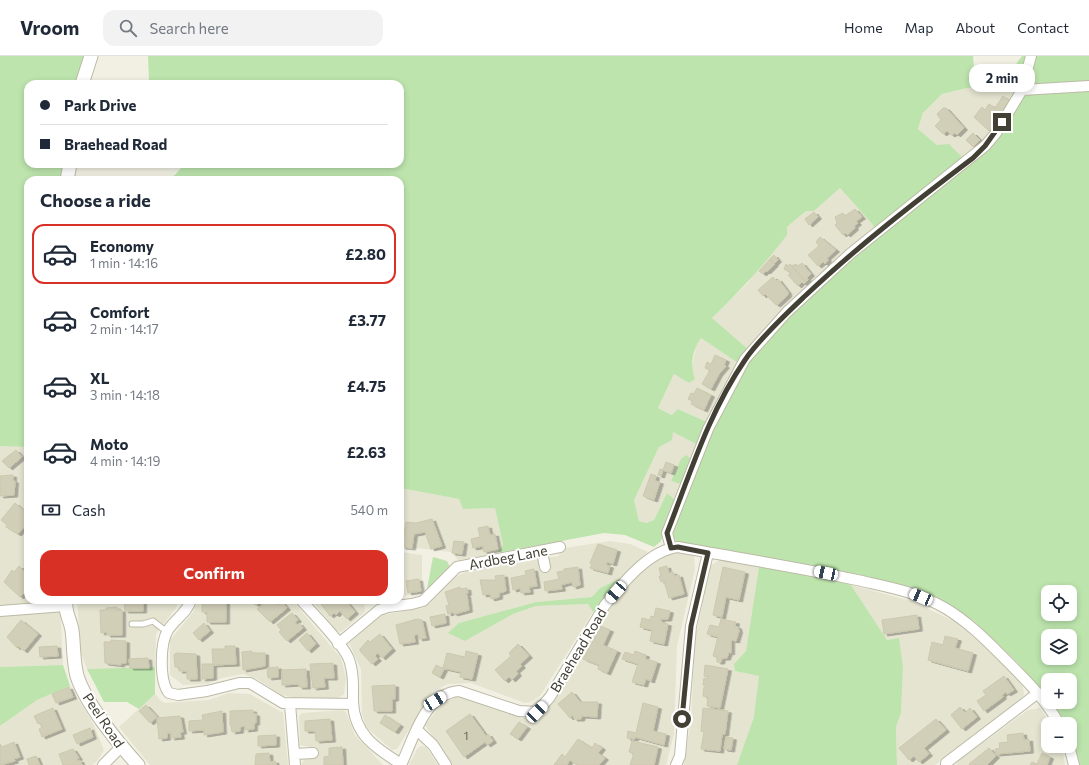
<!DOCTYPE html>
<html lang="en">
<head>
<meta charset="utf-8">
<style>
  :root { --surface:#fff; --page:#f2f2f3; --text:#1f2937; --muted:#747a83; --line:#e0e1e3; --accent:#d93025 }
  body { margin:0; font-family:Commissioner,sans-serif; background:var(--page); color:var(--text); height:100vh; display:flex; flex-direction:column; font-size:15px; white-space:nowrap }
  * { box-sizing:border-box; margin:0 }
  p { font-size:13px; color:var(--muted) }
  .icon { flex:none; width:22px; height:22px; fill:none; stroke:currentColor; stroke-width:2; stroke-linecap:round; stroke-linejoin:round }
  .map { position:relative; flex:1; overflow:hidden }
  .sheet { position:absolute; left:24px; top:120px; width:380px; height:428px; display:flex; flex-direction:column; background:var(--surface); border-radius:12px; box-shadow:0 2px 6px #0003 }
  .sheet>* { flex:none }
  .banner { position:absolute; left:24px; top:24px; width:380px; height:88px; border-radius:12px; box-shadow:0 2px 6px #0003; display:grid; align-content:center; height:88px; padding:0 16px; background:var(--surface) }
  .buttons { position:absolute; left:1041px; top:529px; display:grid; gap:8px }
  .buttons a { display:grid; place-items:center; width:36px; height:36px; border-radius:8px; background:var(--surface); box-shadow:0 2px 6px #0003; font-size:20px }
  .end { position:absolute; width:18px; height:18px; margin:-9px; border:5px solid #424034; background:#fff; box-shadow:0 0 0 2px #fff }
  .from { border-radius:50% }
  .bubble { position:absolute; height:28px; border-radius:12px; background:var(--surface); box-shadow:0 2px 6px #0003; font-size:13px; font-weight:700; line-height:28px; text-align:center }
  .car { position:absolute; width:12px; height:24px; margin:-12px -6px; border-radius:5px; box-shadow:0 0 3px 1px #0007; background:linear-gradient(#fff 24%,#345 0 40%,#fff 0 76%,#345 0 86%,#fff 0) }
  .banner b { display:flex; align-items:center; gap:14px; height:38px; font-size:15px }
  .banner b+b { border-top:1px solid var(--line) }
  .banner i { width:10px; height:10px; background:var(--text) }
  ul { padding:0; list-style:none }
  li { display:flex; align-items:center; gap:12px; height:60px; margin:0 8px 6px; padding:0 8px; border:2px solid transparent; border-radius:12px }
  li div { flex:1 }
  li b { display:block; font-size:15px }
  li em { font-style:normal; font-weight:700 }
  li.selected { border-color:var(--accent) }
  li>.icon { width:36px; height:36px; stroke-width:1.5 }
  h2 { padding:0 16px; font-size:18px; line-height:48px }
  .pay { display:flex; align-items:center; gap:10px; height:44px; padding:0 16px; font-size:15px }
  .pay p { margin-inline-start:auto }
  .action { display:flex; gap:8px; margin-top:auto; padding:8px 16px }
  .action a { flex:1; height:46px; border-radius:12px; background:var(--accent); color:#fff; font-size:16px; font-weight:700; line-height:46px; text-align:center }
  header { display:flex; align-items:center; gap:24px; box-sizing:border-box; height:56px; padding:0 20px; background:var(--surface); border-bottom:1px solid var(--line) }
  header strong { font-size:19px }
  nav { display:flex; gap:22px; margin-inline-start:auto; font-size:14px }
  .search { width:280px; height:36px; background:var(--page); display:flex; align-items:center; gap:10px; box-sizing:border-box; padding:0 14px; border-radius:12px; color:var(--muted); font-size:15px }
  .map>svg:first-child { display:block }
  .residential { fill:#e5e4d1 }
  .green { fill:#bde4ad; fill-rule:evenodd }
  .building { fill:#d2cfb9; stroke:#ccc8ad; filter:url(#shadow) }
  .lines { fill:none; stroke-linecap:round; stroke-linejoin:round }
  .service-casing { stroke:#bcbaa6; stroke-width:7 }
  .minor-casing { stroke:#bcbaa6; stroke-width:12 }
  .tertiary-casing { stroke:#bcbaa6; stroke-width:15 }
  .service { stroke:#fff; stroke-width:5 }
  .minor { stroke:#fff; stroke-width:10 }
  .tertiary { stroke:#fff; stroke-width:13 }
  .route { stroke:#424034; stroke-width:5 }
  .labels { text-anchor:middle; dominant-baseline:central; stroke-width:4; stroke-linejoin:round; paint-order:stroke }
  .number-label { font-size:12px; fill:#666455 }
  .street-label { font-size:14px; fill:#424034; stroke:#fff }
</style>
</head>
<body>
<header>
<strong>Vroom</strong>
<div class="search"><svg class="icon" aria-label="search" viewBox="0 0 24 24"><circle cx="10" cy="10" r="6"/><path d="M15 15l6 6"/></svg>Search here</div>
<nav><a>Home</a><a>Map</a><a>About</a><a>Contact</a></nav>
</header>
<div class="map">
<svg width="1089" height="709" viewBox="0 0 1089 709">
  <defs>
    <filter id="shadow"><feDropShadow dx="3.5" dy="2" stdDeviation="0" flood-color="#0004"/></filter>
  </defs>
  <rect width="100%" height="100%" fill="#f1f0e3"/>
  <path class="residential" d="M1022,16L1017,36L989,81L987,79L975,92L962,102L949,89H937L918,73L923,57L942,38L967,32L994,29Z
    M840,132L873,169L874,174L748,293L712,262L747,228L787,171L806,155H814Z
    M701,282L738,307L707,366L679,353L673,359L658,352L674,318L689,327L696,290Z
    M673,376L698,389L692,404L671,425L681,428L675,444L667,437L654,464L647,467L639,465L634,444L659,391Z
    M0,390L26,391L28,395V544H60L63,609L0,611Z
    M400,432L459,443L463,453L495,452L503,489L497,497L458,504L451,496L400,490Z
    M610,485L630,488L648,496L625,520L600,532L592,541L536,546L459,567L465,585L513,558L536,550L588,548L593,556L540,640L531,646L525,647L471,627L448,628L433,635L397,693L392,694L366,671L362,658L361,613L349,587L371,567L383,559L423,552L431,546L451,523L468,515L558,500L565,492Z
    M674,495L694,499L695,513L677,590L674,678L666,709H452L425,669L446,643L458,639L529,663L542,660L548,654L606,553L625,531L654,504Z
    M400,496L422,499V537L400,540Z
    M719,504L759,511L746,596L734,608L735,615L759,620L755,661L737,709H684L691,662L695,582L710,510Z
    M851,529L911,545L954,565L1006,608L1023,631L1024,639L1017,648L935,709H897L896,671L901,657L903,610L899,582L887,584Z
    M77,544H179L176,552L156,578L155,611L87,613L81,597Z
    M198,544H292L341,602L346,622L344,638L339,642H295L282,639L255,622L243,618L222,622L207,628L183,629L170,619V584L194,555Z
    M311,544H374L364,545L365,556L341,576L337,575Z
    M70,630L93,667L104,694L98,704L92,709H0V670L37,644Z
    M229,637L250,638L283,657L288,709H150L119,671L155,638L160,644L165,647L209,644Z
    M1040,652L1050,668H1048V690H1062L1065,709H956L959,704L1028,654Z
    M342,654L346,656L355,679L383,709H301L305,702L316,701L315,692L300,689L299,660L302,657Z
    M421,690L426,691L438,709H409L417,693Z"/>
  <path class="green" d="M0,0H84L76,28H28V108H64L62,124H28V379L26,391L0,390Z
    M148,0H973L974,13L977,16L1014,11L1022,0H1026L1022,16L1013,25L994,29L967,32L942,38L923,57L918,73L937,89L949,88L962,101L975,92L987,79L989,81L978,94L874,174L873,169L840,132L814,155H806L787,171V179C764,209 739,236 712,262L748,293L738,307L701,282C692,295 690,309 695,323L689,327L674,318L658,352L672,359L678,353L707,366L698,389L673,376L672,384L659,391L634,444L639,465L647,467L654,464L667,437L675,444L661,485L654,491L625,479L604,477L497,497L503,489L495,452L463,453L459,443L400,432V124H168L176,118L184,108H400V28H159L149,25Z
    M1035,0H1089V28H1035L1028,26Z
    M1071,35H1089V709H1080L1070,676V668H1066L1051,646H1070V624H1048V641L1018,607L973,564L919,533L824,512L677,486L673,481L675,467L703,391L748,304L795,254L863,194L981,99L998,81L1024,41L1028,39ZM1048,536H1070V558H1048ZM1048,580H1070V602H1048Z
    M686,399L692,404L681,428L671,425L681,403Z
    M433,501L447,505L450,511L422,540L427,533Z
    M759,511L838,525L851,529L887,584L899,582L903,610L901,657L896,671L897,709H737L754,661L759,620L735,615L734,608L746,595Z
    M625,520L593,556L588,548L536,550L513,558L465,585L448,577L459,567L536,546L592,541L600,532Z
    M63,609L70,630L37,644L0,670V611Z
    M155,611V638L139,653L127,646H104L87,613Z"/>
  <path class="building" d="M1003,40L1011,46L989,75L974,61L982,51L985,54L989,48L995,52Z
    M943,52H946L964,72L957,79L955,77L951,79L947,75L943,78L935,70L941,64L937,58Z
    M973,77L980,84L973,91L966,84Z
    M855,153L862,161L856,165L858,167L854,170L855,172L847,179L845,177L843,179L835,169L837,167L835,161L843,157L845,160Z
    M814,156L818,161L809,169L805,163Z
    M820,181L836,194L827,202L828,204L825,208L823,206L818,210L808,199L819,190L816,186Z
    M774,199L778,204L774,208L770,203Z
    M770,203L775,208L767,216L766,215L763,218L759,215Z
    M802,207L811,218L807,222L808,224L806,226L792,210L796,208L798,210Z
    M786,208L788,210L790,208L806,226L804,228L802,226L798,230L788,219L791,217L784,213Z
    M773,221L776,225L778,223L788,236V239L777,249L775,248L765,238L763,240L758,234Z
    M715,299L726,304L724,309L726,310L719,318L711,333L702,328L710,314L705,312L707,306L711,308Z
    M697,332L711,339L704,354L691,348L693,345L688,343L691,337L694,338Z
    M16,394L22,401L9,412L2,405Z
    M666,406L674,409L671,417L663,414L661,420L658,419L660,413L663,414Z
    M651,418L656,420L655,425L660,426L654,444L643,440Z
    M13,419V425H15L14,439L0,440V420Z
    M15,447L28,458V466L18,478L6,471L7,469L1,464Z
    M432,463L442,490L431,493L425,476L414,478L412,492L402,491L406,466L416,467Z
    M488,470L490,479L495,478L498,493L484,496L483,490L473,492L471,483L480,481L478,472Z
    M454,485L464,486L462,498L452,497Z
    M598,488L617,494L613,508L607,506L606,509L610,510L608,517L590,512L592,508L590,507Z
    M19,510L28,519V533L20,541L4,526L12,514L14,516Z
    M667,510L669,517L673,516L674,520L679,519L684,538L669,542L664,525L661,526L659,520H661L659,512Z
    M578,511L580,529L573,531L572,526L561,529L562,533L545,535L544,526L559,523L557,516L564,515V513Z
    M723,511L745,516L739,544L726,541L722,561L713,559Z
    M534,513L537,530L529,531L530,536L521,537L520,532L513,534L511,522L526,519L525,515Z
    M504,519L506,535L499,537V541L491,543L490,538L483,539L480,524H496L495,520Z
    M419,523L421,535L408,537L406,525Z
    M460,531V533L467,532L468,537L465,538L467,539L469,554L454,558L453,556L448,558L446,550L449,549L445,536Z
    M247,544H259L257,549Z
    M268,544H277L275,546L278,549L282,546L287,552L270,566L257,553Z
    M327,544H345L355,556L347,563L340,555L336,559L334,557L330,560L321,548Z
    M143,546V555H125L124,547Z
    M207,546H226V566H207V556H202V547Z
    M117,551V554H122V579H107V576L101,577L100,554H106V552Z
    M656,552L670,555L668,563H661V566L668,568L664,588L650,585L652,574L640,571L642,562L650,564L651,560L654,561Z
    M292,557L298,564L295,566L297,569L299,567L303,572L287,585L279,576L281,574L277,569Z
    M445,558L446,567L432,570L430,561Z
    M917,559L919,573L884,578L882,564Z
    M417,563L422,564L426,582L419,583L418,578L414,579L415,586L400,588L396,569Z
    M721,563L736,566L735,570L738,571L739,575L736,585L731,584V597L729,596L727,602H722L721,606H717V601L713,600L718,581L707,578L710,569L719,571Z
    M21,564L38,578L24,595L18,590L17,592L7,581Z
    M204,567L210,575L199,584L193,577Z
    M601,570L610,574L603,589L617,595L607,617L598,613L599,609L583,603Z
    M307,577L316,588L308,595L299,584Z
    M380,578L392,593L382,602L378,597L375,600L378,603L372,608L360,595V593L368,584L370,586Z
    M945,580L958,583L955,592L973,597L968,615L928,604L932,586L943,589Z
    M111,584L126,585V607H121V609L105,607L104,586H111Z
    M518,588L529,600L520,608L522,610L516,615L518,618L512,624L509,621L505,625L495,614L511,600L509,597Z
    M57,590L58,600L40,601L39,591Z
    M225,590H235L236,608L213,609L212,593H225Z
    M252,595V597H265V610L243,614L242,596Z
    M466,595L478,598L472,623L460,621L461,616L443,612L447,597L465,601Z
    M635,595L646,599L645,603L657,606L651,625L646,623L644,629L632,626L638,608L622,603L625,596L634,599Z
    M176,597L196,598L197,623H187V615H179V611H175L174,599Z
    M148,602L149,612H130L129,603Z
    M333,607L334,622H324L325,631L313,632L310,608Z
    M202,608H213V622L202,623Z
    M436,609L444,613L440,621L432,617Z
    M705,609L728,613L720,652L707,650L708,641L703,640L704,631H706V629H703L704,622L707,623L708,621L704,620Z
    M278,611V621L268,622L267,612Z
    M306,613L307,631H299V628L282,629V614Z
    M1004,620L1014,634L1007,638L1006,636L1002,639L1003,641L984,655L977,645L986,639L983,635Z
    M395,629V643H392V655H374L372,630Z
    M69,631L73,641L56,647L52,638Z
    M572,636L580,646H598L597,661L582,660L581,663H574L573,659L570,662L558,648Z
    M643,647L658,651L653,675L666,678L664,689L635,681V683L627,682L628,675L636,677Z
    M146,649L157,661L150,667L139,655Z
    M960,651L965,657L970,652L977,661L962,673L951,659Z
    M53,652L62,673L42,681L39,673L42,671L40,667L38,668L34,660Z
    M703,652L728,655L725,678H722L720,695L701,693L704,676L701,675Z
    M253,654V658H256V667H254V673L245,674V670L240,671V675L232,676L231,669H230V655Z
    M222,655L223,676L204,679V674L189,675V665L203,664L202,659Z
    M470,658L486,680L488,678L493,685L487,689L485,686L464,701L446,675Z
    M385,659L400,669L395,676L380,667Z
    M180,660L183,676H180L181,681L171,682V677H167V682L159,683L157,662Z
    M330,663L332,684L316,685L315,675H305V665Z
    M936,663L946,674L924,692L929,698L919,706L914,700L909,704L899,692Z
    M519,666L527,671L518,683L510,678Z
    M90,672L93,681L77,688L73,679Z
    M1023,677L1024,684L1029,683L1030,695L996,698L995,693L1000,692L999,687L1008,686L1007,679Z
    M276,679V689L258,690V680Z
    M726,681L733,682L731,694L724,693Z
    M578,683L592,692L595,687L602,692L598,697L605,702L599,709H577L570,704L567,709H554L562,698L565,701Z
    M632,685L658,691L654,709H630L634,697L629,696Z
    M14,686L20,701L14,703L15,705L0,709V688L2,691Z
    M342,691L343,709H324V701L329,700V692Z
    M989,692L996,700L987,709H970L969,708Z
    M73,693L79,702L77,703L78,705L80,704L82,709H63L59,698Z
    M269,697L270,706L275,705L276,709H255L256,698Z
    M1042,697L1050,701L1047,709H1030L1032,706L1037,708Z
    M36,700L40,709H29L27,703Z"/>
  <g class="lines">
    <g class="service-casing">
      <path id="service" d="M132,568H143L153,565L167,576"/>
    </g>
    <g class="minor-casing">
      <path id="minor" d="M1022,34L1089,30
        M671,492L667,477L708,373L745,303L787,256L850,198L985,90L996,77L1022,34L1031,0
        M542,496L545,511
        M191,544C187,557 175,563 168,574C160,587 159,625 169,637L178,639L207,635L239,627H250L283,647L353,648
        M301,544C316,561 338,582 348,601C354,615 353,632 353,646C354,679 377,693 401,708
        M0,555L65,550
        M338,588L379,554L388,551L412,548L423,545L457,511L560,491
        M290,648L295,709
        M417,674L433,689L446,709
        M1069,690L1074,709
        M295,698L313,697
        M103,709L121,691
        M401,709C414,682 424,638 459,635L519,655L537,656L550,641L605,549C622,528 649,494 678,491C738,502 797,511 857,524C887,531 918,536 945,552C970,567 989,587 1009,607C1028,626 1046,644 1059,668
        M676,709L680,700L691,570L708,497
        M946,709V707L1038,637"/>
    </g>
    <g class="tertiary-casing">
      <path id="tertiary" d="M82,28L91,0
        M67,124L70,108
        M66,544C64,555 70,563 72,574C74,589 73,604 77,620C86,648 118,687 138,709"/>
    </g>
    <use href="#service" class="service"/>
    <use href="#minor" class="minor"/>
    <use href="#tertiary" class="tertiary"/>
  </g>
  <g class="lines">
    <path class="route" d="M682,663L691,570L708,497L678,491L671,492L667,477C690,418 709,356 745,304C759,283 787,257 805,240C858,190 915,146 973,102L985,90L1002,66"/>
  </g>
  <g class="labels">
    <g class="number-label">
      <text x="466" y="679">1</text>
    </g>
    <g class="street-label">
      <text transform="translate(508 501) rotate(-11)">Ardbeg Lane</text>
      <text transform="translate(578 594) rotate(-59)">Braehead Road</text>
      <text transform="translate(104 664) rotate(56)">Peel Road</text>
    </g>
  </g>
</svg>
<div class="buttons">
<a><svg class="icon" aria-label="locate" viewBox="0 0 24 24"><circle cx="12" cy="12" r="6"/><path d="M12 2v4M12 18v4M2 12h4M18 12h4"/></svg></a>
<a><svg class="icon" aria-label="layers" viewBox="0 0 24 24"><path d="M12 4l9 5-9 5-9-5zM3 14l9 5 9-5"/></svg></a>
<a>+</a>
<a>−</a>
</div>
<i class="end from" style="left:682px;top:663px"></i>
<i class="end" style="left:1002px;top:66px"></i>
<div class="bubble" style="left:969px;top:8px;width:66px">2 min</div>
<i class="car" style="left:826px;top:517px;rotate:282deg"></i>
<i class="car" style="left:616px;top:536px;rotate:221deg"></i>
<i class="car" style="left:921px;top:541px;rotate:293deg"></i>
<i class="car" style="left:435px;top:645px;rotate:58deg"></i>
<i class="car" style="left:537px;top:656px;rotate:45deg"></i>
<div class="banner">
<b><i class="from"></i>Park Drive</b>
<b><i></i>Braehead Road</b>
</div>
<section class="sheet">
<h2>Choose a ride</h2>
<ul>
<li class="selected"><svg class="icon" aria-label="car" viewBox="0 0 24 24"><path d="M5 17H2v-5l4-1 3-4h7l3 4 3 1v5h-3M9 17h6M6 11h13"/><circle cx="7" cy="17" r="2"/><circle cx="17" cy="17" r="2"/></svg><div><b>Economy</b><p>1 min · 14:16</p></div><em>£2.80</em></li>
<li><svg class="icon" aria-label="car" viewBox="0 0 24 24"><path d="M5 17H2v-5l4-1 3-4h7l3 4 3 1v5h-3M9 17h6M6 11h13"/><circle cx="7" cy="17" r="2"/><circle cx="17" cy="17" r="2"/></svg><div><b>Comfort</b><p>2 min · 14:17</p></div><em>£3.77</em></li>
<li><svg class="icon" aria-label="car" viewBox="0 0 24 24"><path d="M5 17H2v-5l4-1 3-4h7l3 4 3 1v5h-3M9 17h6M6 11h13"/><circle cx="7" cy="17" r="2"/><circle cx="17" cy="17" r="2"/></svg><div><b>XL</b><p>3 min · 14:18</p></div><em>£4.75</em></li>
<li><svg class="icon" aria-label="car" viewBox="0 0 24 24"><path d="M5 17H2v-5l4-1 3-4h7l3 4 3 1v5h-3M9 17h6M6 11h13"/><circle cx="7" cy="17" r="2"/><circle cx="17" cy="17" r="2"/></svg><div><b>Moto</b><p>4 min · 14:19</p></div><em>£2.63</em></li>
</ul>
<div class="pay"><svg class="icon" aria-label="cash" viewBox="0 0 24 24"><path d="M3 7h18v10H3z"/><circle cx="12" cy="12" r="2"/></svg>Cash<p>540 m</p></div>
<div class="action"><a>Confirm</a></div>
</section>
</div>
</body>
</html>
